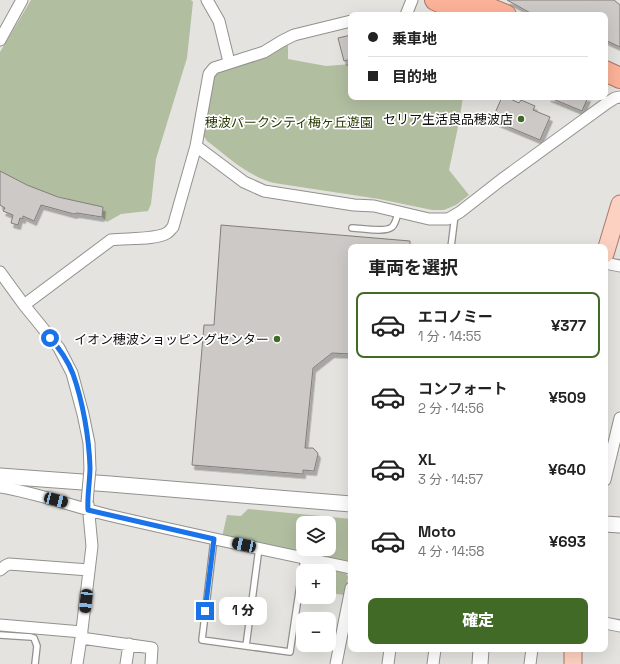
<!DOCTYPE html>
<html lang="ja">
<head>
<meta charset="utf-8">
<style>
  :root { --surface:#fff; --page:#f2f2f2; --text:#222; --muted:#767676; --line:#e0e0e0; --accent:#416a26 }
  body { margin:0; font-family:"Space Grotesk","Noto Sans JP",sans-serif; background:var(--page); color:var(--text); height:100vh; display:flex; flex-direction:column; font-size:15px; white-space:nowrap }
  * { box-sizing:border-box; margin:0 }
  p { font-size:13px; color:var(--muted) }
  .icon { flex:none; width:22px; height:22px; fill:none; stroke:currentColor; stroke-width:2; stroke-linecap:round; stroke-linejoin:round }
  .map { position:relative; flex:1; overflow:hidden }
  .drawer { position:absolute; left:348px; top:244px; width:260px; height:408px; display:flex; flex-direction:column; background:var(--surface); border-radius:8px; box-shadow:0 4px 16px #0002 }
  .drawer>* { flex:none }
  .top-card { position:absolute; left:348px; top:12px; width:260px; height:88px; border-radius:8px; box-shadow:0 4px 16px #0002; display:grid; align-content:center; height:88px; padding:0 20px; background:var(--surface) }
  .tools { position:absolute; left:296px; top:516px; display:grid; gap:8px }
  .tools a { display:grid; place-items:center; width:40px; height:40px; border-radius:8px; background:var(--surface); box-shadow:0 4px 16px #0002; font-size:20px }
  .end { position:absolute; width:18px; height:18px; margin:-9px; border:5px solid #1a73e8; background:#fff; box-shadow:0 0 0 2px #fff }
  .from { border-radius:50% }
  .bubble { position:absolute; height:28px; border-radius:8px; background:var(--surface); box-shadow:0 4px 16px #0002; font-size:13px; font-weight:800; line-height:28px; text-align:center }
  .car { position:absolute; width:12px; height:24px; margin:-12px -6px; border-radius:5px; box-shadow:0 0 3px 1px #0007; background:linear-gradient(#222 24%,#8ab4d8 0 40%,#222 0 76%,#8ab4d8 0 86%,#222 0) }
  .top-card b { display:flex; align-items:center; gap:14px; height:38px; font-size:15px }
  .top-card b+b { border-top:1px solid var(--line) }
  .top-card i { width:10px; height:10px; background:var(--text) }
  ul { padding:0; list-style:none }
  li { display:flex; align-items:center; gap:12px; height:66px; margin:0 8px 6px; padding:0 12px; border:2px solid transparent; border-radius:8px }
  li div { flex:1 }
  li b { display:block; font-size:15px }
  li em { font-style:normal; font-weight:800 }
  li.on { border-color:var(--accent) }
  li>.icon { width:36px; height:36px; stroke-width:1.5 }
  h2 { padding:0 20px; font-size:18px; line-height:48px }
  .cta { display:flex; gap:8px; margin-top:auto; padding:8px 20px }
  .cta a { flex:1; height:46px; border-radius:8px; background:var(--accent); color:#fff; font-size:16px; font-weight:800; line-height:46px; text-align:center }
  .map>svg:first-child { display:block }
  .green { fill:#b2bea0; fill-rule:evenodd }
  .building { fill:#cdc9c6; stroke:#817e7b; filter:url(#shadow) }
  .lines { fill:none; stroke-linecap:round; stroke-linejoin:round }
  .lane-casing { stroke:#93918d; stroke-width:8 }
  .street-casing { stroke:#93918d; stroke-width:13 }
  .secondary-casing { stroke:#93918d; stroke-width:17 }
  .primary-casing { stroke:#a97968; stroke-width:19 }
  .highway-casing { stroke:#a97968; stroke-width:22 }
  .lane { stroke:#fff; stroke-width:5.5 }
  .street { stroke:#fff; stroke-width:11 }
  .secondary { stroke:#fff; stroke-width:15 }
  .primary { stroke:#fdd1c1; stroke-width:17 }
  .highway { stroke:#fbb298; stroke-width:20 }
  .street-bridge-casing { stroke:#93918d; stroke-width:13; stroke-linecap:butt }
  .street-bridge { stroke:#fff; stroke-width:11 }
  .route { stroke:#1a73e8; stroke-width:5 }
  .poi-dot { fill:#416a26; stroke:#fff; stroke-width:1.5 }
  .labels { text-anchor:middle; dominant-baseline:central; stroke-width:3.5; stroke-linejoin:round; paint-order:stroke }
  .poi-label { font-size:13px; fill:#11100f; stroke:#fff; text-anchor:end }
  .park-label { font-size:13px; fill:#283800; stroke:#fff }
</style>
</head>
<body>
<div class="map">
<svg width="620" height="664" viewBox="0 0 620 664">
  <defs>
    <filter id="shadow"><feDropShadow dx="2.5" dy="4.5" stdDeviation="0" flood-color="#0004"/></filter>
  </defs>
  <rect width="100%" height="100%" fill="#e5e3df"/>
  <path class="green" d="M31,0H191L193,2L187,58L156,159L151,204L148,211L121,214L107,222L102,217L103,207C67,200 31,191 0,171V52Z
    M288,44V59L326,66L351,64V97H463L459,122L449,170L469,195L456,205L444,210H432L379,199L274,183C248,176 228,157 207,141L203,135L213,77L216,73L265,56Z
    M248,509L351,519V564L222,537L227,515L241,516ZM303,523H329V549H303Z
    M324,567L346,573L348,577L345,595L329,593V571H324Z"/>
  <path class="building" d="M507,0H614L620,5V47L605,40V15H534Z
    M351,35V59L344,61L338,38Z
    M502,97H506L519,103L521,100L535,106L533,110L550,117L540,140L492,120Z
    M548,97H588L582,111Z
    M0,171L27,185L58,197L103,207L102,217L77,213L74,214L41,205L34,221L23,216V219L20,218L18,225L11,223L13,215L3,211L5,208L0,205Z
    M221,225L410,241V247H351V354L332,353L313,368L305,448H313L317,452L318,454L314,471L303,470V474L192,465L204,325H214Z"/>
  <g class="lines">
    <g class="lane-casing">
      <path id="lane" d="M352,228C361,228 385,233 392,227C396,223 397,216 398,212
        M451,247L455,215
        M214,539L202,640L290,652L304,558
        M0,635L31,637L34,638L37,646L35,664
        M246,646L259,548"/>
    </g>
    <g class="street-casing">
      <path id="street" d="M207,0L219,21L229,62
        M406,15L412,0
        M0,40L22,0
        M196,146L244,182L264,191L354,205L374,206L429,219H448L460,212L501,180L607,103L615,98L620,97
        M605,263L620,266
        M0,272L24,305L59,348L72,373L83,414L89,443L90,469
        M24,305L111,240C125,238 156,240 167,233C169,232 171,229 173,227L196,146L209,74L214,68L264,52L282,41L294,35L351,21
        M605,480L620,418
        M0,487C37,493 72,506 108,515C189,534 270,551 351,568
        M0,570L5,566L9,564L89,570
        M605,623L620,626
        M0,625L82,632
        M81,638L152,648L151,664
        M77,664L81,638L92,546L88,504
        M126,664L129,644
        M336,664L351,588
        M388,664L390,649
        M433,664L435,649
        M530,664L532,649"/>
    </g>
    <g class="secondary-casing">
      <path id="secondary" d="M0,476L110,484L351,504
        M605,524L620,525
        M480,664L481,649"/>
    </g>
    <g class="primary-casing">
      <path id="primary" d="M605,254L620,204
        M573,664V649"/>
    </g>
    <g class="highway-casing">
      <path id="highway" d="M435,0L469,15
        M469,0L506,15
        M605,71L620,78"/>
    </g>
    <use href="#lane" class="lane"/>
    <use href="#street" class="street"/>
    <use href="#secondary" class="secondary"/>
    <use href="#primary" class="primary"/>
    <use href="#highway" class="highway"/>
    <g class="street-bridge-casing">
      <path id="street-bridge" d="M87,502L90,469"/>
    </g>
    <use href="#street-bridge" class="street-bridge"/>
  </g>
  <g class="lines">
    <path class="route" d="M50,338C59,348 68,361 73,374C83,402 89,438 90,467C90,482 87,496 88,510L214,539L205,611"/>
  </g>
  <g class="poi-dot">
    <circle cx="521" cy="119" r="4"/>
    <circle cx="277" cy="339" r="4"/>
  </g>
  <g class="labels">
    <g class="poi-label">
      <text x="513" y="119">セリア生活良品穂波店</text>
      <text x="269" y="339">イオン穂波ショッピングセンター</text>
    </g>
    <g class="park-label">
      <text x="289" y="122">穂波パークシティ梅ヶ丘遊園</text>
    </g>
  </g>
</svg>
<div class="tools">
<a><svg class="icon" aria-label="layers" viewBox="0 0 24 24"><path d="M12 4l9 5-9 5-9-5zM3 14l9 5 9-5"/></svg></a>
<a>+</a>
<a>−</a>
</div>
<i class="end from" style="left:50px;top:338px"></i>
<i class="end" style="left:205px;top:611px"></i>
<div class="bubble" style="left:219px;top:597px;width:48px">1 分</div>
<i class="car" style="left:56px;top:500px;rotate:105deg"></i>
<i class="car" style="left:244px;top:545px;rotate:282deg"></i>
<i class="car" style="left:86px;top:601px;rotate:186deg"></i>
<div class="top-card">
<b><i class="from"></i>乗車地</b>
<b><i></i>目的地</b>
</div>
<section class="drawer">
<h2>車両を選択</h2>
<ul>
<li class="on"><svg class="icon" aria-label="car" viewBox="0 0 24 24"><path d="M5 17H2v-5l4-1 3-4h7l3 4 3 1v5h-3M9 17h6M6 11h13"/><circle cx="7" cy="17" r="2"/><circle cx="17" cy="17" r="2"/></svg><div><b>エコノミー</b><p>1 分 · 14:55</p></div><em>¥377</em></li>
<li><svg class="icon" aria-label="car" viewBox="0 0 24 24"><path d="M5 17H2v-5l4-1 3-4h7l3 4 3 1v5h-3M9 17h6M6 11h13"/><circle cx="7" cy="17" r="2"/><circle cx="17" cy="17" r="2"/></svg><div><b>コンフォート</b><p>2 分 · 14:56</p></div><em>¥509</em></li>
<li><svg class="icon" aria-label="car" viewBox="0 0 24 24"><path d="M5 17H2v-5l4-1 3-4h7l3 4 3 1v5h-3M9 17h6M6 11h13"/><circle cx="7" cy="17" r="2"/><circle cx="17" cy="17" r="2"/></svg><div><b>XL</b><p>3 分 · 14:57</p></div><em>¥640</em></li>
<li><svg class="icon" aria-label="car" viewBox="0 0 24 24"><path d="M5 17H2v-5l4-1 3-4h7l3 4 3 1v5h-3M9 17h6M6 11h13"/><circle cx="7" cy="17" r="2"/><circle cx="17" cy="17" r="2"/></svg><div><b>Moto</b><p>4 分 · 14:58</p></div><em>¥693</em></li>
</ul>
<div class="cta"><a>確定</a></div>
</section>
</div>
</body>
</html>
